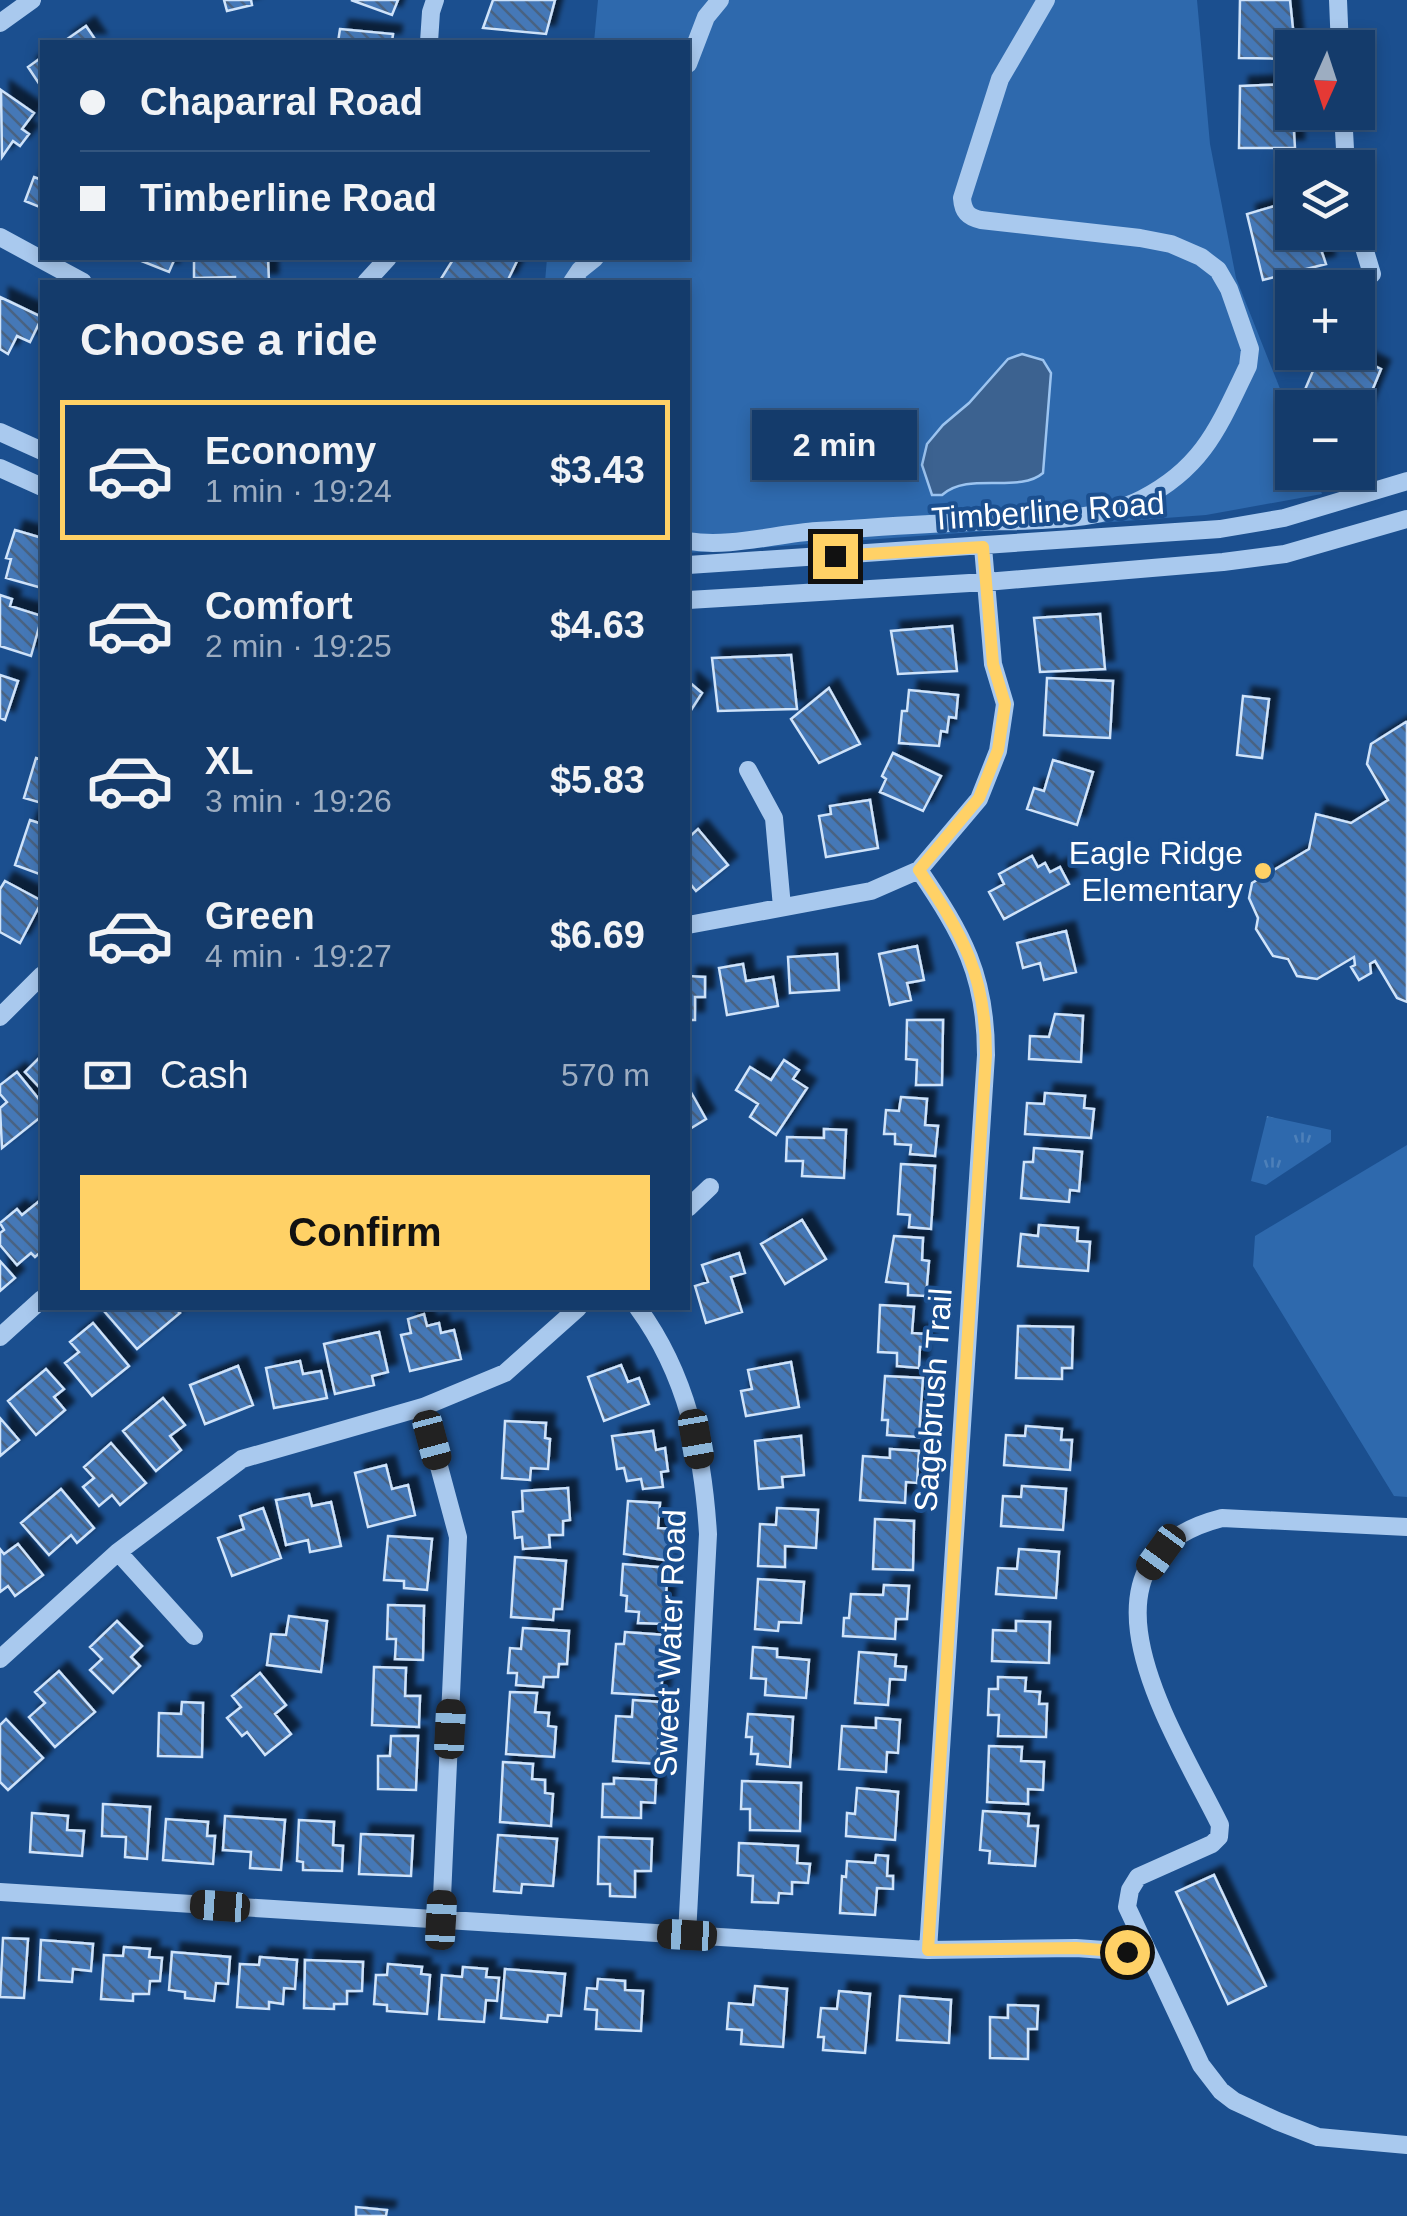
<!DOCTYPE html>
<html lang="en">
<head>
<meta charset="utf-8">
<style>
  :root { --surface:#143b6b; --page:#214673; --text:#f1f3f6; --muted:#9dadc1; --line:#33557e; --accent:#ffd166 }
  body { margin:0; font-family:Arial,sans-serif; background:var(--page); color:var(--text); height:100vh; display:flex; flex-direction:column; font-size:38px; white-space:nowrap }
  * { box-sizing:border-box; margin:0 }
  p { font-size:32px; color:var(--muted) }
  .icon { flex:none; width:55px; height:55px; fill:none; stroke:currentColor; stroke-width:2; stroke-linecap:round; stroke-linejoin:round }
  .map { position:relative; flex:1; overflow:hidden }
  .sheet { position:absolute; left:40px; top:280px; width:650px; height:1030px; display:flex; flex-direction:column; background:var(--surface); border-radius:0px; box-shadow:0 5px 15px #0003,0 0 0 2px var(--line) }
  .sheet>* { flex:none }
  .top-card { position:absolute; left:40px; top:40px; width:650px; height:220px; border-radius:0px; box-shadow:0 5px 15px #0003,0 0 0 2px var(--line); display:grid; align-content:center; height:220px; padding:0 40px; background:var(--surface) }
  .needle { width:65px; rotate:183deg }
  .buttons { position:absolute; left:1275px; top:30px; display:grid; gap:20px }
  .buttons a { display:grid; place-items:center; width:100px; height:100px; border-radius:0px; background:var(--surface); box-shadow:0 5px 15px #0003,0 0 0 2px var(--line); font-size:50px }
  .end { position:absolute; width:45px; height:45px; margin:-22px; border:12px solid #ffd166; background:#111; box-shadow:0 0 0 5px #111 }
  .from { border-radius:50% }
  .bubble { position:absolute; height:70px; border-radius:0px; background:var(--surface); box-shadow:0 5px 15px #0003,0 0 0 2px var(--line); font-size:32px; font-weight:600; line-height:70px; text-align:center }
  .car { position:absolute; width:30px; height:60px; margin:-30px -15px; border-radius:12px; box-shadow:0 0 8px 2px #0007; background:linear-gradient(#222 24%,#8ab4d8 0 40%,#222 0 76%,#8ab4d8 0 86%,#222 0) }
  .top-card b { display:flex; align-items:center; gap:35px; height:95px; font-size:38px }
  .top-card b+b { border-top:2px solid var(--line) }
  .top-card i { width:25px; height:25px; background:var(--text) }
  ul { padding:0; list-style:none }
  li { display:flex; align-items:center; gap:30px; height:140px; margin:0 20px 15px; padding:0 20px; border:5px solid transparent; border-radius:0px }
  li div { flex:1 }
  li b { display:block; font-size:38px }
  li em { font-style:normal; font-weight:600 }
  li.current { border-color:var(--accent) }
  li>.icon { width:90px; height:90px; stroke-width:1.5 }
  h2 { padding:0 40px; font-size:45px; line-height:120px }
  .pay { display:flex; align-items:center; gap:25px; height:110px; padding:0 40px; font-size:38px }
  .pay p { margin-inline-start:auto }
  .primary-button { display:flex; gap:20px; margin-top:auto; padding:20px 40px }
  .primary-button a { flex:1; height:115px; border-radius:0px; background:var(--accent); color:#111; font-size:40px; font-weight:600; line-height:115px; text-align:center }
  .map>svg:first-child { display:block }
  .green { fill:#2e69ad }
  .park { fill:url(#park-tufts) }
  .water { fill:#3c6290; stroke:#9cc4f0; stroke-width:2.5 }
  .building { fill:url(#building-back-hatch); stroke:#cfe3fa; stroke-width:2.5; filter:url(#shadow) }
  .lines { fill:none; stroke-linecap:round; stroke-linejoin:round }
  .minor { stroke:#a9c9ee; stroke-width:18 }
  .route { stroke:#ffd166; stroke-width:12 }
  .poi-dot { fill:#ffd166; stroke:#1b4f8f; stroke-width:4 }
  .labels { text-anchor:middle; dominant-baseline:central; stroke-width:8; stroke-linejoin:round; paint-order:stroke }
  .street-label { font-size:32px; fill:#fff; stroke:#1b4f8f }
  .poi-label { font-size:32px; fill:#fff; stroke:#1b4f8f; text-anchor:end }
</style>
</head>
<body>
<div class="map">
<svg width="1407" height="2216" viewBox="0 0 1407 2216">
  <defs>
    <pattern id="park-tufts" width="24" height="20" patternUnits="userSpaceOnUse" patternTransform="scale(2.5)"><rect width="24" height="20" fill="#2e69ad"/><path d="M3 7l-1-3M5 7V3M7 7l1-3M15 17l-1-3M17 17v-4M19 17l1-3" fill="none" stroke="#4d80b9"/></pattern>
    <pattern id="building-back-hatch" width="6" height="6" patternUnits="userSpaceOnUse" patternTransform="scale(2.5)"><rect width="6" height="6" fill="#4478b7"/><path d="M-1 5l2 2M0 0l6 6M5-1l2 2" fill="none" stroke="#486282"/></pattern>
    <filter id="shadow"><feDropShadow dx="9" dy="-9" stdDeviation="2.5" flood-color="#0009"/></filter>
  </defs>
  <rect width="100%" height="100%" fill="#1b4f8f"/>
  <path class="green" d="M598,0H1197L1210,144L1236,278L1292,419V472L1314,473L1322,494L1206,515L688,553V282H545L547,258H688V42H594Z
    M1407,1145V1497L1394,1496L1253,1266L1255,1236Z"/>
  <path class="park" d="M1267,1116L1331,1130V1142L1266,1185L1251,1181Z"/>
  <path class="water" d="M1022,354L1043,360L1051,373L1043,473C1019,494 968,471 942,495H932L922,465L927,444L943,425L969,403L1008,359Z"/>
  <path class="building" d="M224,0H251L252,5L227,11Z
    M351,0H398L392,15Z
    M493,0H555L546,34L483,28Z
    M1240,0H1290L1295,48L1292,59L1239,58Z
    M86,26L97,42H63Z
    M340,29L393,34L392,42H338Z
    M42,57V88L28,67Z
    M1291,84L1295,148H1239L1240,86Z
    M1,90L34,113L22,129L29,134L20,146L13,141L2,157Z
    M34,177L42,180V208L25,201Z
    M1292,201V232H1315L1326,264L1263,280L1247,214Z
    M134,258H175L169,272Z
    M194,258H268L269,282H235V277L194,278Z
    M454,258H511L517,261L507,282H439Z
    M0,297L42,317L30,342L17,336L8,354L0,349Z
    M1321,352H1346L1381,369L1360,420L1358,408H1324L1301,399Z
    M15,530L42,538V588L6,578L11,559L6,558Z
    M0,595L12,599L10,606L42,616L31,656L0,646Z
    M1100,614L1105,669L1040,672L1034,618Z
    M952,626L957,671L898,674L891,631Z
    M791,655L797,709L718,711L712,658Z
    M0,675L18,681L5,720L0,718Z
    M1047,678L1113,681L1110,738L1044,735Z
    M688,681L702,693L688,715Z
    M829,688L860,744L819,763L791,719Z
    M909,690L958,695L956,718L949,717L947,732L941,731L939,746L899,743L902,711H907Z
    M1243,696L1269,699L1262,758L1237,755Z
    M1406,722H1407V1002L1397,998L1375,961L1370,964L1371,973L1359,980L1351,967L1355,965L1354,957L1317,979L1297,976L1288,959L1273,956L1256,929L1258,918L1249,898L1252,883L1309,849L1316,814L1351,823L1388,800L1367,764L1371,744Z
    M893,753L941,776L923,811L880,792L886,779L882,776Z
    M36,758L42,760V803L24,798Z
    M1053,760L1093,772L1077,825L1027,809L1034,788L1044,791Z
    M870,800L878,848L826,857L819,816L831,814L830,806Z
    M30,820L42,824V875L15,865Z
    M698,829L728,865L696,891L688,881V838Z
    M1032,856L1038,867L1045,863L1050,872L1060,867L1069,884L1004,919L989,892L1004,884L999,874Z
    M5,881L42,901L20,943L0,932V889Z
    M1066,931L1076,972L1044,980L1040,963L1023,968L1017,943Z
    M917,946L924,980L907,983L911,1000L890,1005L879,954Z
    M837,954L839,990L790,993L788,957Z
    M743,964L746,981L773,977L778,1006L727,1015L719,968Z
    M688,976L705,977V997H695V1020H688Z
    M1055,1014L1083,1016L1081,1062L1029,1059L1030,1036L1049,1037Z
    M907,1020H943L942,1085H916L917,1060L906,1059Z
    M42,1055V1090L25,1072Z
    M784,1060L799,1070L793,1079L807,1088L776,1135L750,1117L758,1104L736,1090L750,1067L771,1080Z
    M17,1072L42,1103V1116L2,1148L0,1108L7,1102L0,1094V1085Z
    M688,1087L706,1119L688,1130Z
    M1045,1093L1085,1096L1084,1108L1094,1109L1091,1138L1025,1134L1027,1103L1044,1104Z
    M901,1097L927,1099L925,1125L938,1126L935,1156L910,1154L911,1145L895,1144V1134H884L886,1110L899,1111Z
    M824,1129L846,1130L844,1178L802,1176L803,1161H786L787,1137L824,1138Z
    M1034,1148L1082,1152L1079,1191L1070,1190L1069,1202L1021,1198L1024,1162H1033Z
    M901,1164L935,1166L931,1229L909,1227L910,1215L898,1214Z
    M38,1202L42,1207V1251L35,1257L31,1253L17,1265L0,1245V1233L4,1230L0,1223L17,1209L22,1215Z
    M802,1220L826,1259L785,1284L761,1244Z
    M1039,1225L1078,1228L1077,1241L1090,1242L1088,1271L1018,1266L1021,1234L1038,1236Z
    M894,1236L923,1238L922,1260L929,1261L926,1296L908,1295V1284L886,1282Z
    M739,1253L745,1273L731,1277L742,1312L706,1323L695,1286L708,1282L702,1265Z
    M0,1261L15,1278L0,1291Z
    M880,1305L914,1307L912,1333L927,1334L926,1347H920L919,1368L897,1366V1353L878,1352Z
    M108,1308H175L180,1313L137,1349L104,1311Z
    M424,1314L427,1326L439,1323L441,1333L454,1330L461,1359L410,1371L401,1335L411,1333L408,1319Z
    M93,1323L129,1366L92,1396L65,1363L79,1352L70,1342Z
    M1018,1326L1073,1327L1072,1368H1062V1379L1016,1378Z
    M379,1332L388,1372L372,1376L374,1385L335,1394L324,1344Z
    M300,1361L303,1374L321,1371L327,1398L274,1408L266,1368Z
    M791,1362L799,1407L746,1416L741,1391L752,1389L748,1370Z
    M621,1365L628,1382L639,1378L649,1404L604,1421L588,1377Z
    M238,1366L253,1405L205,1424L190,1385Z
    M46,1369L64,1389L54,1397L65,1410L36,1435L8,1401Z
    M885,1376L923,1378L919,1437L887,1435L888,1420H882Z
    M163,1398L185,1425L170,1436L181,1450L156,1471L123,1431Z
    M0,1418L19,1440L0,1456Z
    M505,1421L546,1423L545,1438L550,1439L548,1469L531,1468L530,1480L502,1478Z
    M1026,1426L1062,1429L1061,1440H1072L1070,1470L1004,1465L1006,1435L1025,1436Z
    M653,1431L656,1450L665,1448L668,1471L661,1472L663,1487L643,1489L641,1479L627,1481L624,1468L617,1469L612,1436Z
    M801,1436L804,1475L782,1477L783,1487L759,1489L755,1441Z
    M111,1443L146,1483L120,1505L112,1495L99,1506L83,1487L94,1478L84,1467Z
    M890,1449L919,1451L917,1483L906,1482L905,1503L860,1500L863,1456L890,1458Z
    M386,1465L392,1489L408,1485L415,1515L368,1527L355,1473Z
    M1022,1486L1066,1489L1063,1530L1001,1526L1003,1496L1021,1497Z
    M568,1488L570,1520L563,1521V1535H549L550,1547L523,1549L522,1537L515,1538L513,1512L523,1511L522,1491Z
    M61,1489L94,1528L77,1543L71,1535L49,1555L21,1523Z
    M309,1494L312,1506L331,1502L341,1546L310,1552L308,1540L286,1545L276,1500Z
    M628,1501L660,1503L658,1528L674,1529L671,1561L624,1554Z
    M263,1508L281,1558L232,1576L218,1538L244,1529L240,1516Z
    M777,1508L818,1510L816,1548L785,1546V1567L758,1566L760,1524L776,1525Z
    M875,1519L914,1521L913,1570L873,1569Z
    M388,1536L432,1539L427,1590L404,1588V1581L384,1580Z
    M18,1544L43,1575L15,1596L8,1586L0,1592V1549L4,1554Z
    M1019,1549L1059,1552L1056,1598L996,1594L998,1568L1017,1569Z
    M515,1557L566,1561L562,1609H554L553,1620L511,1617Z
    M623,1564L668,1568L664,1624L638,1623L639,1612L626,1611L627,1596L621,1595Z
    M758,1579L804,1582L801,1623L779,1622L778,1631L755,1629Z
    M884,1585L909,1586L907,1619H896L895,1639L843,1636L844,1618H849L851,1594L883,1595Z
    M388,1605L424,1606L423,1660L395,1659L396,1639H387Z
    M289,1616L327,1621L321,1672L267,1665L271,1634L286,1635Z
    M117,1621L142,1646L131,1657L140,1666L113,1693L90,1670L102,1659L90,1647Z
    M1016,1621L1050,1622L1049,1663L992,1661L993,1630L1016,1631Z
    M523,1628L569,1631L567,1664H559L558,1677H544L543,1687L516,1685L517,1673H508L510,1648L521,1649Z
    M625,1632L665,1635L661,1696L612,1693L616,1644H624Z
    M753,1647L777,1649V1657L809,1660L806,1698L765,1695L766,1679L751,1678Z
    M859,1652L896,1655L895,1666L906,1667L905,1680L890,1679L888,1705L855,1703Z
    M374,1667L406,1668L405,1696H420L419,1727L372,1725Z
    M59,1671L95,1712L55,1747L29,1717L45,1703L35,1692Z
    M260,1673L286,1705L275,1714L291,1734L265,1755L247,1732L242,1736L227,1718L241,1707L232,1696Z
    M998,1677L1026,1678L1025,1691L1040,1692L1039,1704H1047L1046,1737L998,1736L999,1715H988L989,1689H998Z
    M510,1692L537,1693L535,1712L549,1713L548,1726L556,1727L554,1757L506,1754Z
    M633,1700L661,1702L657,1764L613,1761L616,1716L632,1717Z
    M182,1702L203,1703L202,1757L158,1756L159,1713L181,1714Z
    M748,1714L793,1717L790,1767L757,1764L758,1754H751L752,1737H746Z
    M876,1718L900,1720L898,1753L887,1752L886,1772L839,1769L842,1726L876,1728Z
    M6,1719L43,1758L8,1790L0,1782V1725Z
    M391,1736H418L416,1790L378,1789V1756H390Z
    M989,1746L1022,1747L1021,1761L1044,1762L1043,1790L1028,1789V1804L987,1802Z
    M503,1762L533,1764L532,1779L545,1780V1793L553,1794L551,1826L500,1822Z
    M614,1778L656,1780L655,1803L641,1802V1818L602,1817L603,1784H614Z
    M742,1781L801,1783L800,1831L750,1830V1809H741Z
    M857,1788L898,1792L895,1840L846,1836L847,1813L855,1814Z
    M103,1804L150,1807L147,1859L125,1857L126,1837L102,1836Z
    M983,1811L1029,1814L1028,1826H1038L1035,1866L989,1863L990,1851L980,1850Z
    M32,1813L68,1816L67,1830L84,1831L82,1856L30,1852Z
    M225,1816L285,1820L281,1870L250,1868L251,1852L223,1850Z
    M166,1819L208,1822L207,1836H215L213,1864L163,1860Z
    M299,1820L334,1822L333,1845L343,1846L342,1871L303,1870V1862L297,1861Z
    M361,1834L413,1836L411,1876L359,1874Z
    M498,1835L557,1839L553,1886L522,1884L521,1893L494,1891Z
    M599,1837L652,1839L651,1871H635V1897L610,1896V1884H598Z
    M739,1843L798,1846L797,1863L810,1864L808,1883L792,1882V1894L779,1893L778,1903L752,1902L753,1876L738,1875Z
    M876,1855L888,1856L887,1876H893V1889L877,1888L875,1915L840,1913L842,1876L846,1877L847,1861L875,1863Z
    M1214,1875L1266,1986L1228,2004L1176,1892Z
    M3,1938L28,1939L24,1998L0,1997Z
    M41,1940L93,1944L91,1971L73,1969L72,1982L39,1980Z
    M124,1947L150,1949L149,1957L162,1958L160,1981H150L149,1994H133V2001L101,1999L104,1955L123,1956Z
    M172,1952L230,1957L228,1984L216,1983L214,2001L185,1998V1992L169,1990Z
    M260,1957L297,1960L295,1989L284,1988L283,2004L269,2002V2009L237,2007L240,1964L259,1965Z
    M305,1960L363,1962L362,1991H347V2004H334V2009L304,2008Z
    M388,1964L422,1967L421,1974L430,1975L427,2014L387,2011V2005L374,2004L376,1975H387Z
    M463,1967L487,1969L486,1977L499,1978L497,2001L486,2000L484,2022L439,2019L442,1975L462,1977Z
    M505,1969L565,1974L561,2016L548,2015L547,2022L501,2018Z
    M598,1979L625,1981V1990L643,1991L641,2031L596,2029L597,2010L585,2009L587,1988L597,1989Z
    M755,1986L787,1989L783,2047L741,2044L742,2030L727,2029L729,2003L753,2005Z
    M839,1991L870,1994L865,2053L823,2050L824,2037H818L821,2008L837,2009Z
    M900,1996L951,2000L949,2043L897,2040Z
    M1008,2005L1038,2006L1037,2029H1028V2059L990,2058V2017L1008,2018Z
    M356,2207L387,2210L386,2216H356Z"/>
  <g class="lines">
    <path class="minor" d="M1338,0L1340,48
      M0,23L32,0
      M429,42L431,12L435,0
      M688,64L706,17L720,0
      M1343,112L1346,168
      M1358,228L1372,274
      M0,237L83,282
      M366,282L388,258
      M572,282L580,270L595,258
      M0,432L42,451
      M0,468L42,487
      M688,541C729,548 775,534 817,531C867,528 918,524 969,522C1023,520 1093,524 1142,499C1204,467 1219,426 1248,366L1250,349L1229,289L1218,270L1201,257L1171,244L1140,238L981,220C968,217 963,212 962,198L1000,79L1046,0
      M688,565L1220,529L1284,518L1407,481
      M688,600L986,582L1223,562L1285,554L1407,519
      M748,770L774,818L782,907
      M919,870C963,935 986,975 986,1055L928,1950
      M688,925L871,891L919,870L979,799L998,751L1005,704L993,664L983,547
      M0,1017L42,975
      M688,1208L710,1187
      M638,1308C687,1375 703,1452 708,1534L687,1935
      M0,1337L42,1299
      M423,1407L458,1537L441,1920
      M1407,1527L1222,1518C1058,1560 1176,1735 1220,1825L1219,1837L1212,1844L1138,1877L1130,1890L1127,1907L1201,2065L1221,2091L1234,2101L1277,2121L1318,2137L1407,2145
      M118,1552L194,1636
      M0,1659L118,1552L242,1459L423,1407L505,1373L578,1308
      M0,1892L928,1950L1076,1948L1147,1953"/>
  </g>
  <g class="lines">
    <path class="route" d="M835,556L983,547L993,664L1005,704L998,750L979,798L919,870C963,935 986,975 986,1055L928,1950L1076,1948L1127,1952"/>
  </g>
  <circle class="poi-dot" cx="1263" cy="871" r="10"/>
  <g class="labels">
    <g class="street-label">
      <text transform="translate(1048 511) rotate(-4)">Timberline Road</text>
      <text transform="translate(933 1400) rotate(-86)">Sagebrush Trail</text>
      <text transform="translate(670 1643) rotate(-88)">Sweet Water Road</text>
    </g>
    <g class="poi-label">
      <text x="1243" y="853">Eagle Ridge<tspan x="1243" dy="37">Elementary</tspan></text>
    </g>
  </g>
</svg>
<div class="buttons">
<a><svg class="needle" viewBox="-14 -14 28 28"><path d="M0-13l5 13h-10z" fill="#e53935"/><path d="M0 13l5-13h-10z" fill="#9dadc1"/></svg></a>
<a><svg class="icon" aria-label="layers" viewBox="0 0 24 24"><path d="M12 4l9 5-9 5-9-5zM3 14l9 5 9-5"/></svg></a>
<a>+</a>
<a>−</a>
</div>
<i class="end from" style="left:1127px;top:1952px"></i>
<i class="end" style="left:835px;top:556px"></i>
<div class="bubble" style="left:752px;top:410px;width:165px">2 min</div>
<i class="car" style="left:696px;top:1439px;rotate:170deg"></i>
<i class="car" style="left:432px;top:1440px;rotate:165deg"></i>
<i class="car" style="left:1161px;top:1552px;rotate:216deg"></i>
<i class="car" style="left:450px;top:1729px;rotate:3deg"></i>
<i class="car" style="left:220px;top:1906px;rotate:274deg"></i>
<i class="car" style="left:441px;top:1920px;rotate:3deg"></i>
<i class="car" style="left:687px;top:1935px;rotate:273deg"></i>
<div class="top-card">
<b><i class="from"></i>Chaparral Road</b>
<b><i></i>Timberline Road</b>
</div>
<section class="sheet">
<h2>Choose a ride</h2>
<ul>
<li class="current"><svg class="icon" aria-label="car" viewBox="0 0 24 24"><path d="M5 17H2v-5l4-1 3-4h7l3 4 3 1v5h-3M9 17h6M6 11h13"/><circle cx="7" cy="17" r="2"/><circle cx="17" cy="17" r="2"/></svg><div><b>Economy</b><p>1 min · 19:24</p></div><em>$3.43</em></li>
<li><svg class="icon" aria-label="car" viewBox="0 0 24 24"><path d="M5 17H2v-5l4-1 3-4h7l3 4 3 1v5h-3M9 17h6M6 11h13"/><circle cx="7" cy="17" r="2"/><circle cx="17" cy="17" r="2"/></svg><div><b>Comfort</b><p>2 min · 19:25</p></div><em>$4.63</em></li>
<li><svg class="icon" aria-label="car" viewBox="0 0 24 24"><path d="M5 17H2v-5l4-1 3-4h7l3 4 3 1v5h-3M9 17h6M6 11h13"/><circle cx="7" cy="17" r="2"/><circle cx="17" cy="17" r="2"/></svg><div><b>XL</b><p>3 min · 19:26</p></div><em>$5.83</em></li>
<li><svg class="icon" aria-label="car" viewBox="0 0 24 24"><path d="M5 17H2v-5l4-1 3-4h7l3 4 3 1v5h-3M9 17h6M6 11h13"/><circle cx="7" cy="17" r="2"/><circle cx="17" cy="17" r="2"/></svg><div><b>Green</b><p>4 min · 19:27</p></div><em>$6.69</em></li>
</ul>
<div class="pay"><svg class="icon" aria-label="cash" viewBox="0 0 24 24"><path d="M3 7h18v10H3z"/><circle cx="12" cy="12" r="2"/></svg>Cash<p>570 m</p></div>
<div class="primary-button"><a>Confirm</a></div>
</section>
</div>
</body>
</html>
